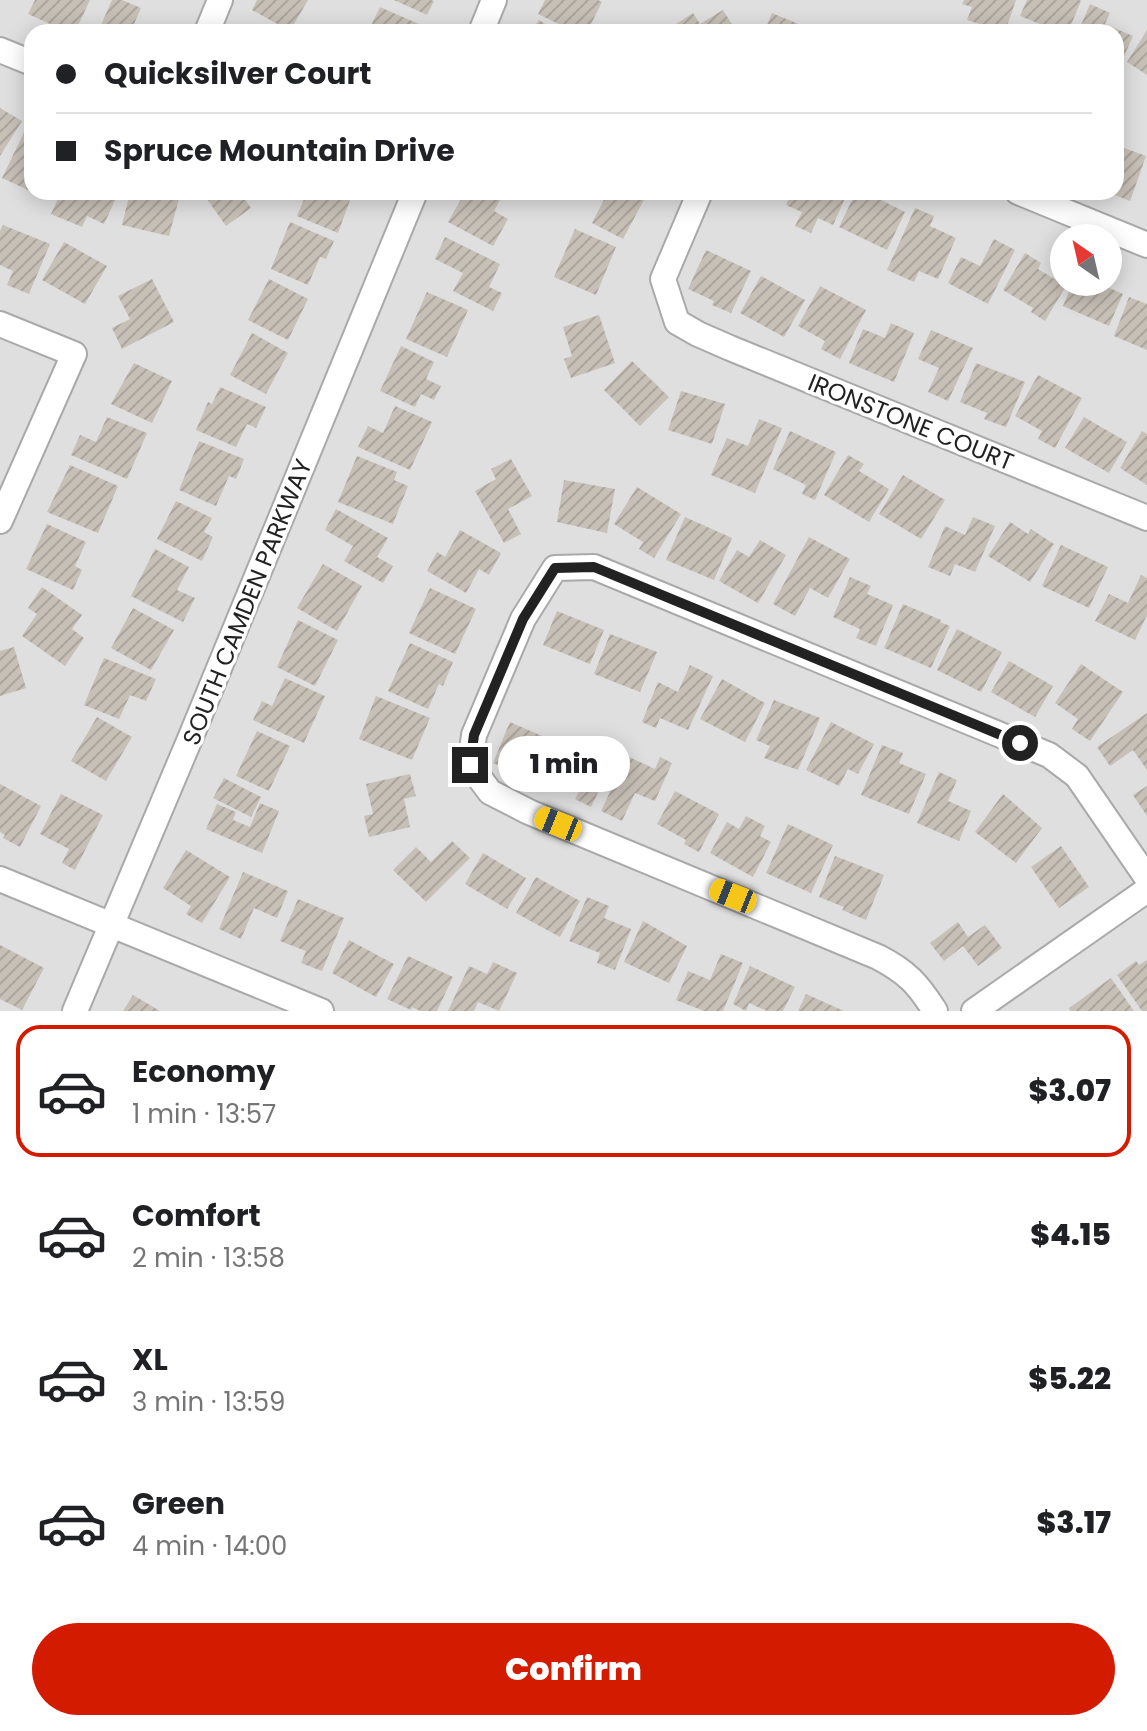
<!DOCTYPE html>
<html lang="en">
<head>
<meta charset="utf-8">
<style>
  :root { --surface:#fff; --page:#f6f6f6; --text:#202124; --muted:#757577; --line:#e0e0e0; --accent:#d31b00 }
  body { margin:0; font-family:Poppins,sans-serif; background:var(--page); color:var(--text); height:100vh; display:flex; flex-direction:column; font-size:30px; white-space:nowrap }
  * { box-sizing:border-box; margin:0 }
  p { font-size:26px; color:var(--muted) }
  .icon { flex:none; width:44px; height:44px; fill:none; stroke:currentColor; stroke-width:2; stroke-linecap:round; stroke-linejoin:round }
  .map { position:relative; height:1011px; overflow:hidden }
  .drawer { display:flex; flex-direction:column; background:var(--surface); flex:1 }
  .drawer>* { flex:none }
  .guide { position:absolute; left:24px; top:24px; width:1100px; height:176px; border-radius:24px; box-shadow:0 4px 20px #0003; display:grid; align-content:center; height:176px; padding:0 32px; background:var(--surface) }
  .needle { width:52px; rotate:326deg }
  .controls { position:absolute; left:1050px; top:224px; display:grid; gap:16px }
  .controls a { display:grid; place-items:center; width:72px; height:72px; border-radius:50%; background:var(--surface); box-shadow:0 4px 20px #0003; font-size:40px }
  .end { position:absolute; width:36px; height:36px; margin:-18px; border:10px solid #222; background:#fff; box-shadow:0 0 0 4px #fff }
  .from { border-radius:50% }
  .bubble { position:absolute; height:56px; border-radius:28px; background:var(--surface); box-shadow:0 4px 20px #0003; font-size:26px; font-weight:800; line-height:56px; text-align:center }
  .car { position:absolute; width:24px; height:48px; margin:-24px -12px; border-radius:10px; box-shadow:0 0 6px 2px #0007; background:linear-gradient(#f5c518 24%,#345 0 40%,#f5c518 0 76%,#345 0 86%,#f5c518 0) }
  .guide b { display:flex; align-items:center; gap:28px; height:76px; font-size:30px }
  .guide b+b { border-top:2px solid var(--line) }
  .guide i { width:20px; height:20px; background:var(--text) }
  ul { padding:14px 0 0; list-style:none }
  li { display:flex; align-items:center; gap:24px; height:132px; margin:0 16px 12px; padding:0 16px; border:4px solid transparent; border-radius:24px }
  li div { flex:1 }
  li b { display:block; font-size:30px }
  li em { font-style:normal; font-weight:800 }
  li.selected { border-color:var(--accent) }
  li>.icon { width:72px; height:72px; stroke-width:1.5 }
  .primary-button { display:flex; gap:16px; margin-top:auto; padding:16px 32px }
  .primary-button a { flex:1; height:92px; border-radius:48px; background:var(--accent); color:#fff; font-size:32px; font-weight:800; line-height:92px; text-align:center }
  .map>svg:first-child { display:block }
  .residential { fill:#e0dfdf; fill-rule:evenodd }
  .building { fill:url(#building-hatch) }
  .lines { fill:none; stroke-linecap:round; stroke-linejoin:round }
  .minor-casing { stroke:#a9a9a9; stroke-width:28 }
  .minor { stroke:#fff; stroke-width:24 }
  .route { stroke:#222; stroke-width:10 }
  .labels { text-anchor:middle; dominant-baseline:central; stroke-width:7; stroke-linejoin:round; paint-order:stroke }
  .street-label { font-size:24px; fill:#222; stroke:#fff }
</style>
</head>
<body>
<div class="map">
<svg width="1147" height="1011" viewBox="0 0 1147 1011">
  <defs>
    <pattern id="building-hatch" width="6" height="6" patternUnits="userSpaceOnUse" patternTransform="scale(2)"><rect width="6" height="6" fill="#c7c0b7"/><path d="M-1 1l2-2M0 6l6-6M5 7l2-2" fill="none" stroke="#aba59d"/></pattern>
  </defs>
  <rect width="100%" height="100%" fill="#f2f0e8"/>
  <path class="residential" d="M0,0H1147V1011H0ZM32,32H1116V192H32ZM1064,238H1108V282H1064Z"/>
  <path class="building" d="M35,0H90L75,32H50L52,25L28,14Z
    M112,0H122L141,8L134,24L152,32H98Z
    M257,0H308L290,31L252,10Z
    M394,0H431L434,1L427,15Z
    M545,0H598L602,2L587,32H575L538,14Z
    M964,0H1016L1005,32L967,20L972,7L962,4Z
    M1027,0H1079L1081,1L1068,32H1060L1020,16Z
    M1090,4L1110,13L1105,24L1133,36L1116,74V32H1078Z
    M380,7L421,25L417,32H368Z
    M723,10L737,32H681L676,24L693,13L700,24Z
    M772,13L818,32H764Z
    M539,20L558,32H531Z
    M1147,30V75L1127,62Z
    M0,108L22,121L0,156Z
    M32,116V192L2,178Z
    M1116,145L1146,156L1130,201L1107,192H1116Z
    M61,192H119L104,224L87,216L82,227L51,214Z
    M130,192H169L180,195L169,236L122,225Z
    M202,192H240L251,208L226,226Z
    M307,192H353L338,233L297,216Z
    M465,192H485L500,200L494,211L508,219L493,246L448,222Z
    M608,192H638L646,196L623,239L592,223Z
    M792,192H848L833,225L818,218L811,233L795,226L802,212L786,205Z
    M856,192H877L881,194L879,199L905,212L887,250L839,227Z
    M915,208L934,216L930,226L956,238L938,279L919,271L914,282L887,270Z
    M290,222L334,241L326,259L320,257L308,285L271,269Z
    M3,225L50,244L29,294L7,285L13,271L0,265V231Z
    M575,229L616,247L596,295L554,277Z
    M445,237L500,264L489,287L502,293L493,311L453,291L463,273L435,259Z
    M994,239L1015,250L988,304L948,283L961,257L980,266Z
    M64,242L107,266L85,304L42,280Z
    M706,250L751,271L731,313L712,305L714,301L688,289Z
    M1025,253L1041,263L1038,269L1066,286L1045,321L1031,312L1033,308L1003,290Z
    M761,276L805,300L784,337L740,313Z
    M152,279L174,322L122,349L112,328L130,319L118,296Z
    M269,279L308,299L288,340L248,320Z
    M1073,282H1096L1123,294L1109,326L1063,306Z
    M820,286L866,310L840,359L821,349L825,341L798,326Z
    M427,292L468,310L447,357L406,339Z
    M1129,297L1147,304V350L1114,336Z
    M599,315L615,363L571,378L564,359L572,356L563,327Z
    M891,323L914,333L894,382L849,363L863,329L885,338Z
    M931,330L973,348L948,401L928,392L939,368L918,359Z
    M252,333L288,353L266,394L230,375Z
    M401,346L434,362L426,379L441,386L434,400L421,394L415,407L380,391Z
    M632,361L669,397L640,426L604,390Z
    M134,363L172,381L152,423L111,404Z
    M976,363L1025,382L1006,427L984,419L987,413L960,402Z
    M1038,375L1082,398L1055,448L1038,439L1042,431L1015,416Z
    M220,387L266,407L256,428L247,424L236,447L196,430L208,402L212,404Z
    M681,391L725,404L712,444L668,430Z
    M395,406L432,422L410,470L358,447L368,426L383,433Z
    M107,417L147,433L127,479L71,455L80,435L96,442Z
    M1084,417L1127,442L1109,473L1065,448Z
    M759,419L782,428L755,493L711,475L727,438L748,446Z
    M790,431L836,452L815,500L802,494L806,485L773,469Z
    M1142,431L1147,434V485L1120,468Z
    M199,441L244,459L236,479L229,476L216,506L179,490Z
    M848,455L864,464L859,471L889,489L869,522L824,495Z
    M357,456L397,472L394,480L408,486L393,524L338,502Z
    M511,459L532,496L508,509L521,534L504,543L475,491L496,479L491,469Z
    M70,465L118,486L98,533L47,512Z
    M903,475L945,500L921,539L879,514Z
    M564,480L615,489L607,533L557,522Z
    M637,487L681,514L654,558L639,549L643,542L614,524Z
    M176,501L212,518L204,532L213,537L202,561L157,539Z
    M336,509L388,538L377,557L393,566L383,583L344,561L353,546L325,530Z
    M685,517L732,538L714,580L666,560Z
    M973,517L995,526L975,572L955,564L950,576L928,567L945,526L965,535Z
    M1010,522L1028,534L1031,529L1054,544L1030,582L988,556Z
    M47,524L86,542L75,566L82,570L73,590L26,569Z
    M460,530L501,553L489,575L479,569L466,593L427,571L437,552L445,557Z
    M809,537L850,559L828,598L810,588L795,616L773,604Z
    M760,540L786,555L758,603L719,581L737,550L749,557Z
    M1061,545L1108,567L1089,608L1042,586Z
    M155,549L189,567L177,590L195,598L183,622L131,596Z
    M323,564L362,586L337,631L297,608Z
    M1141,575L1147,578V615L1135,640L1095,621L1109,594L1128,603Z
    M850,577L871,586L867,594L893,605L876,646L856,638L860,629L833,617Z
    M42,587L82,615L72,629L84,638L65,666L22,636L37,614L28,608Z
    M430,588L476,609L455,654L409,633Z
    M903,604L941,620L940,622L950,626L931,668L884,648Z
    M133,608L174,630L151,670L111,648Z
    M557,611L604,630L590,664L543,645Z
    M298,620L338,640L315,686L277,667Z
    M957,629L1002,652L981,692L937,670Z
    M610,634L657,652L640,692L594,674Z
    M410,643L453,662L443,686L439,684L428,709L388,691Z
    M14,647L26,688L0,696V651Z
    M104,658L156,679L146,701L130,695L119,719L84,705Z
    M1009,661L1053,686L1035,717L991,692Z
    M1081,664L1123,692L1090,741L1072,729L1078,719L1055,703Z
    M690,665L713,676L688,730L660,718L656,728L642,722L658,682L678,692Z
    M285,678L325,696L304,743L253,720L262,701L272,706Z
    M722,679L765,703L745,742L700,719Z
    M376,696L430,718L412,760L359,739Z
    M774,700L820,718L798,770L764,758L770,746L756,740Z
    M1147,713V770L1133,750L1110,766L1097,747Z
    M97,717L132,737L106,781L71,761Z
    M510,722L558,743L543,780L517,769L516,772L493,763Z
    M831,722L874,744L858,774L848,769L839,786L806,770Z
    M257,731L290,746L269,791L236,776Z
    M568,740L596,754L600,746L617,754L591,807L575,799L580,789L552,775Z
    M882,745L903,753L899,763L926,774L909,814L861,795Z
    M627,756L655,769L660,757L672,763L655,801L635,793L622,821L601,811Z
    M939,772L957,780L948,801L971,811L959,841L917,823Z
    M410,774L416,796L404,799L410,827L369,837L364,816L373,814L366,784Z
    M224,778L261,797L251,817L213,798Z
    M0,784L41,806L20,847L3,838L5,835L0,832Z
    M1147,786V816L1133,795Z
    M675,791L719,814L699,852L684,844L686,840L657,824Z
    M61,794L103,815L75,870L62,863L69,849L40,834Z
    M1003,794L1042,828L1016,863L975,832Z
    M260,803L279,811L262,853L206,829L217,804L236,812L233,820L250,827Z
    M746,816L765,826L760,836L771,842L753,877L710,853L727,822L739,829Z
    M788,824L833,845L811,893L766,873Z
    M452,841L470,858L426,902L393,870L416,847L431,862Z
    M1061,846L1089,887L1059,908L1031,867Z
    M186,850L230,877L202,923L186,914L191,906L163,888Z
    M483,853L526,878L507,909L465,884Z
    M835,856L884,875L866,920L842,910L844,907L819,897Z
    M243,872L288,891L277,918L254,908L241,939L219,929Z
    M536,877L580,901L560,937L516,913Z
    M587,897L609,906L604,918L631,929L615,970L597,963L600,953L569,941Z
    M298,899L344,918L322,971L301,963L306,951L280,941Z
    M643,921L687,946L669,983L624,962Z
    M958,922L968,937L985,925L1002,948L978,966L963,946L944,961L930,943Z
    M349,940L394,964L376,997L332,973Z
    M0,945L44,968L22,1010L0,999Z
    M721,954L743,963L723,1011H704L676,1000L688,971L710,980Z
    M408,956L453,977L437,1011H420L412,1007L411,1010L387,999Z
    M1147,960V1011H1142L1117,975L1136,961L1139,965Z
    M493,962L517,973L499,1011L478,1002L474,1011H448L469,966L487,974Z
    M750,966L795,987L783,1011H767L749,1003L746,1011L733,1004Z
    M1111,978L1134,1011H1070L1069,1008Z
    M806,994L844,1011H798Z
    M133,995L160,1011H123Z"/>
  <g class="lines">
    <g class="minor-casing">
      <path id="minor" d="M207,32L220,0
        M481,32L494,0
        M0,50L32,63
        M700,192L663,279L677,322L698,334L730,348L1147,518
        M1018,192L1147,245
        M0,324L74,354L0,521
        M0,879L321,1011
        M75,1011L192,734L415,192
        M935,1011C918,984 907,972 878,957L529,812L490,792L470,765L474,735L523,619L555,568L594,567L1049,755L1077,776L1147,878
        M974,1011L1147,890"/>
    </g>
    <use href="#minor" class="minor"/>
  </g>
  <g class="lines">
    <path class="route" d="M470,765L474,735L523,619L555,568L594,567L1020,743"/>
  </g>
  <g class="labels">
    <g class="street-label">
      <text transform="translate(911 422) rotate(22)">IRONSTONE COURT</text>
      <text transform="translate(247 602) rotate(-68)">SOUTH CAMDEN PARKWAY</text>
    </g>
  </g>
</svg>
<div class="controls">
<a><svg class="needle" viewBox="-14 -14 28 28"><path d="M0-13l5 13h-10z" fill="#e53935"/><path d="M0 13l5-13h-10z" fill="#757577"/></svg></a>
</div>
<i class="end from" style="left:1020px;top:743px"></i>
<i class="end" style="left:470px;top:765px"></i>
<div class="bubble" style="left:498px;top:736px;width:132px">1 min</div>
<i class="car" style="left:558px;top:824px;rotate:292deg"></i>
<i class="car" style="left:733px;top:896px;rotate:292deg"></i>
<div class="guide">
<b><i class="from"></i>Quicksilver Court</b>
<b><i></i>Spruce Mountain Drive</b>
</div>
</div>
<section class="drawer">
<ul>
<li class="selected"><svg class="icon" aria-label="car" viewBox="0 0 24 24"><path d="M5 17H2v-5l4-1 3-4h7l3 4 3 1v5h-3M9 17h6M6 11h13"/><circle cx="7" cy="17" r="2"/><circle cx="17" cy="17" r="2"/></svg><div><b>Economy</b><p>1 min · 13:57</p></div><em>$3.07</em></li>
<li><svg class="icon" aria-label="car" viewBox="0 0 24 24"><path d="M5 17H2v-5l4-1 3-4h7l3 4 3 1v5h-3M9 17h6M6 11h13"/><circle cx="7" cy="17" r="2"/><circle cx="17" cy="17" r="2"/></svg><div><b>Comfort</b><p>2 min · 13:58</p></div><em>$4.15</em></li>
<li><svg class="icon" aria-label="car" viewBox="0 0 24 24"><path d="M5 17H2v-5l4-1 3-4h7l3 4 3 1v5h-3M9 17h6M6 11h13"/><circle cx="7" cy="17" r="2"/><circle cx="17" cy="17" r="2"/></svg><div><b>XL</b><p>3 min · 13:59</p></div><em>$5.22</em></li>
<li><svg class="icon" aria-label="car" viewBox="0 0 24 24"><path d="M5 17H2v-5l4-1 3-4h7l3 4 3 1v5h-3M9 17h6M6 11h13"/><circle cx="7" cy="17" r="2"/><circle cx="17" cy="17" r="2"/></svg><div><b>Green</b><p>4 min · 14:00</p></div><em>$3.17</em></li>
</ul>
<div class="primary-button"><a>Confirm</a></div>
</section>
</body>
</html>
